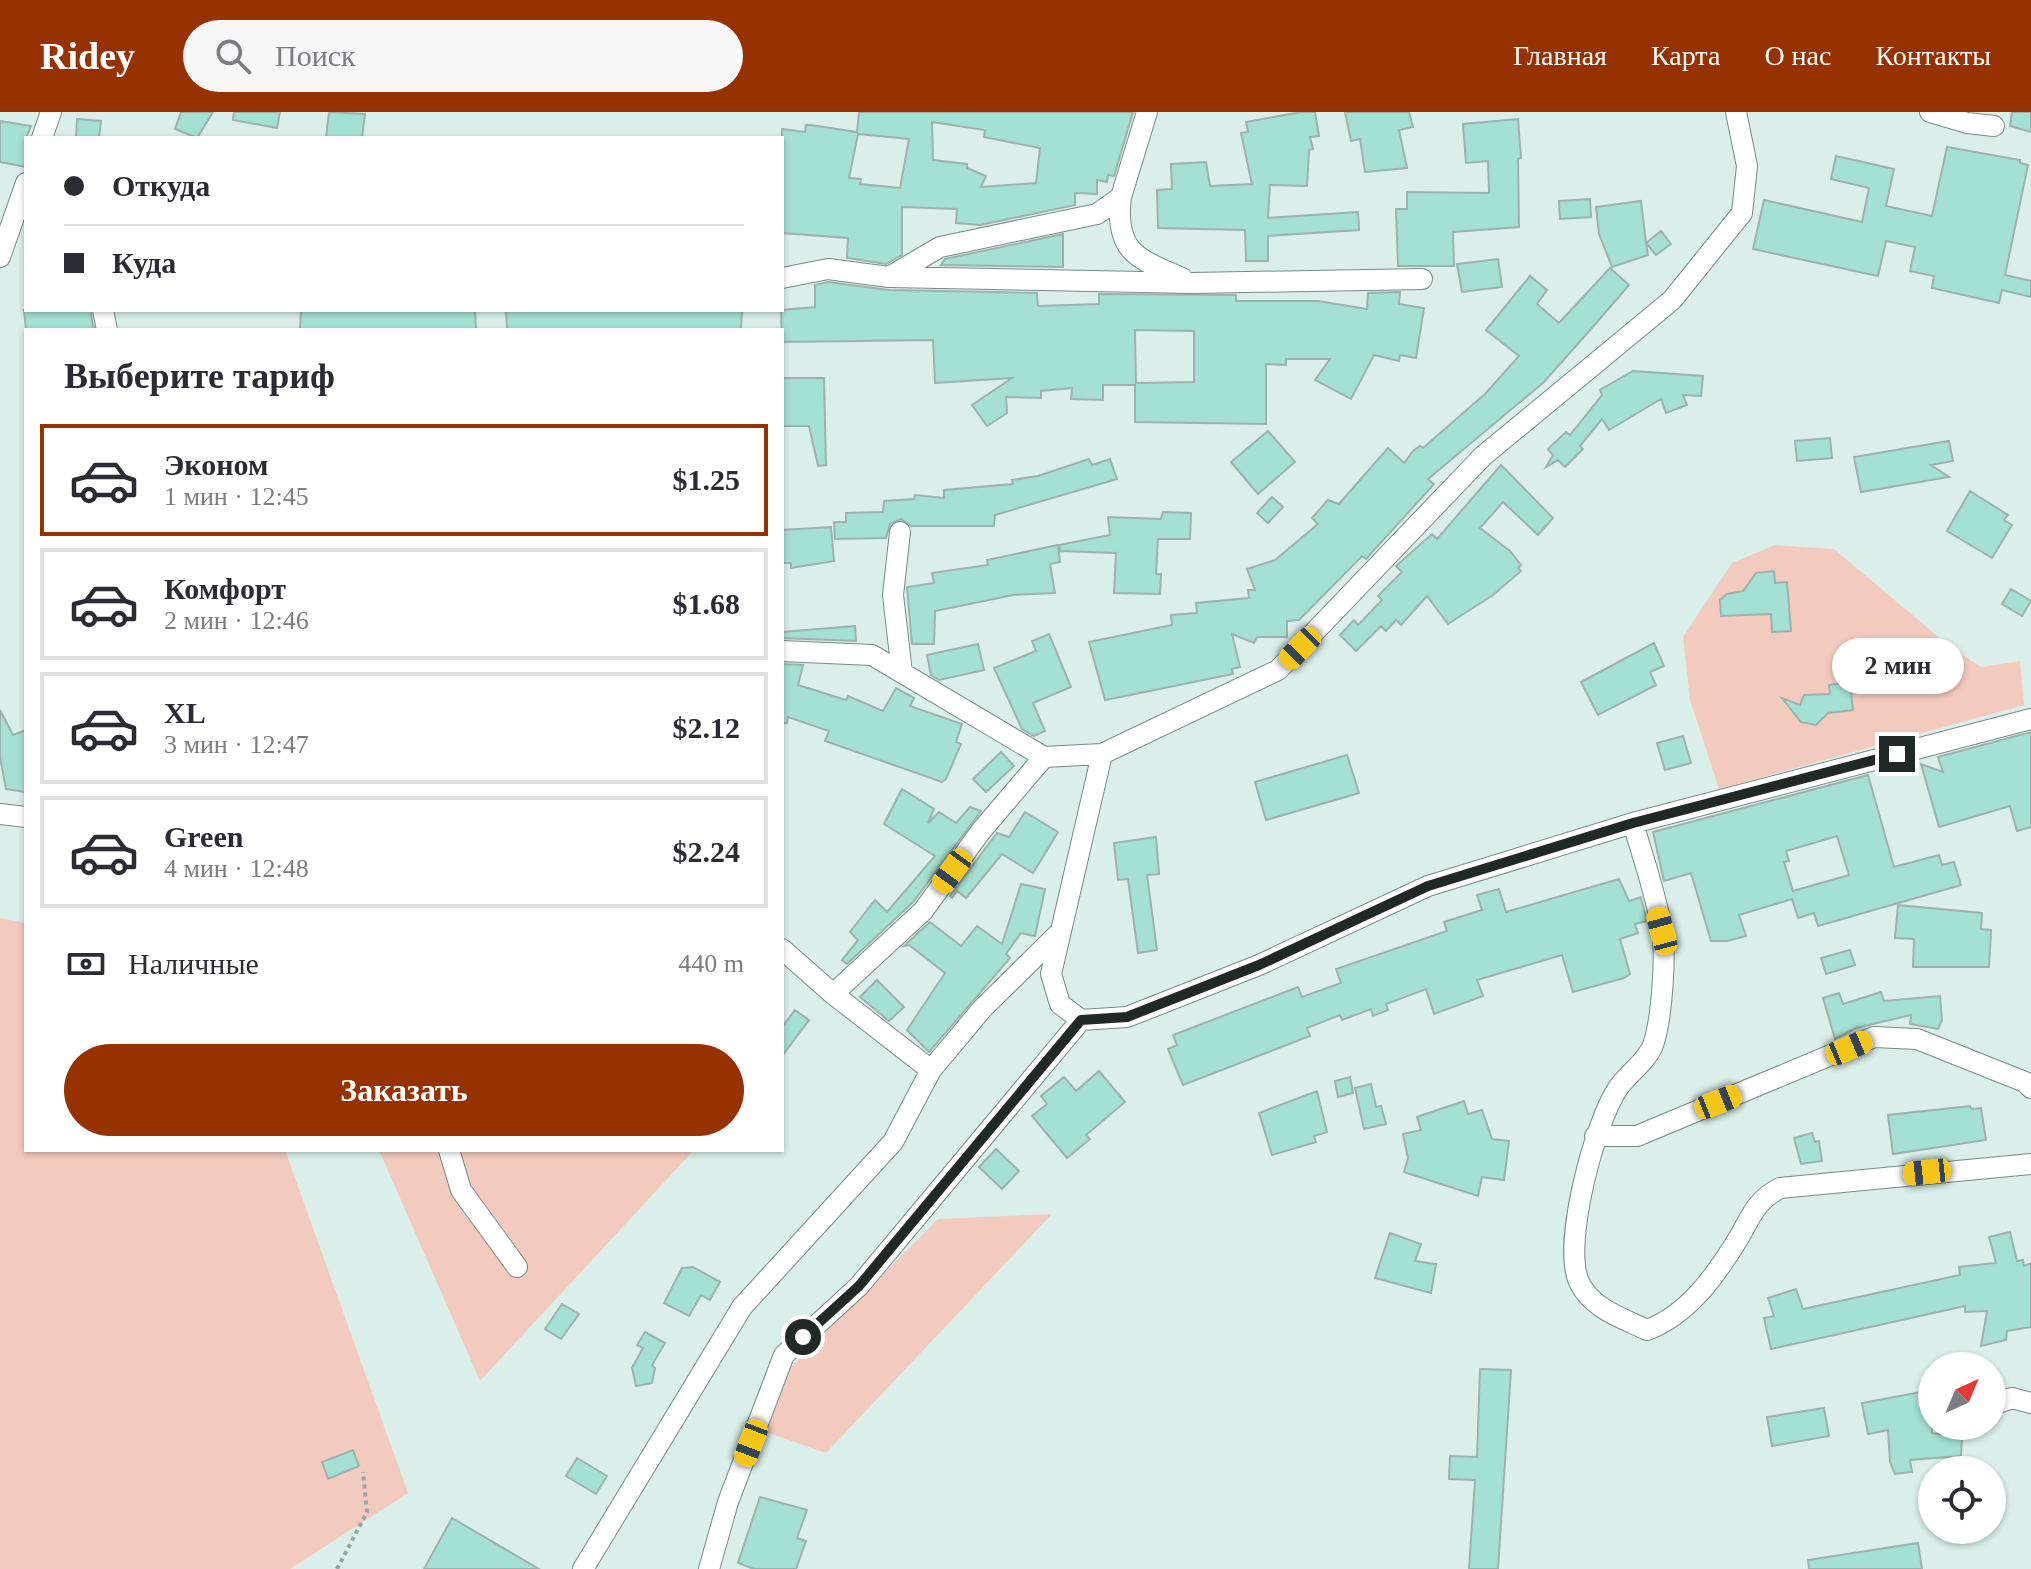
<!DOCTYPE html>
<html lang="ru">
<head>
<meta charset="utf-8">
<style>
  :root { --surface:#fff; --page:#f7f7f7; --text:#2b2b33; --muted:#7c7c81; --line:#e1e1e2; --accent:#963100 }
  body { margin:0; font-family:Georgia,serif; background:var(--page); color:var(--text); height:100vh; display:flex; flex-direction:column; font-size:30px; white-space:nowrap }
  * { box-sizing:border-box; margin:0 }
  p { font-size:26px; color:var(--muted) }
  .icon { flex:none; width:44px; height:44px; fill:none; stroke:currentColor; stroke-width:2; stroke-linecap:round; stroke-linejoin:round }
  .map { position:relative; flex:1; overflow:hidden }
  .details { position:absolute; left:24px; top:216px; width:760px; height:824px; display:flex; flex-direction:column; background:var(--surface); border-radius:0px; box-shadow:0 2px 6px #0004 }
  .details>* { flex:none }
  .guide { position:absolute; left:24px; top:24px; width:760px; height:176px; border-radius:0px; box-shadow:0 2px 6px #0004; display:grid; align-content:center; height:176px; padding:0 40px; background:var(--surface) }
  .needle { width:52px; rotate:44deg }
  .fabs { position:absolute; left:1918px; top:1240px; display:grid; gap:16px }
  .fabs a { display:grid; place-items:center; width:88px; height:88px; border-radius:50%; background:var(--surface); box-shadow:0 2px 6px #0004; font-size:40px }
  .end { position:absolute; width:36px; height:36px; margin:-18px; border:10px solid #212927; background:#fff; box-shadow:0 0 0 4px #fff }
  .from { border-radius:50% }
  .bubble { position:absolute; height:56px; border-radius:28px; background:var(--surface); box-shadow:0 2px 6px #0004; font-size:26px; font-weight:700; line-height:56px; text-align:center }
  .car { position:absolute; width:24px; height:48px; margin:-24px -12px; border-radius:10px; box-shadow:0 0 6px 2px #0007; background:linear-gradient(#f5c518 24%,#345 0 40%,#f5c518 0 76%,#345 0 86%,#f5c518 0) }
  .guide b { display:flex; align-items:center; gap:28px; height:76px; font-size:30px }
  .guide b+b { border-top:2px solid var(--line) }
  .guide i { width:20px; height:20px; background:var(--text) }
  ul { padding:0; list-style:none }
  li { display:flex; align-items:center; gap:24px; height:112px; margin:0 16px 12px; padding:0 24px; border:4px solid var(--line); border-radius:0px }
  li div { flex:1 }
  li b { display:block; font-size:30px }
  li em { font-style:normal; font-weight:700 }
  li.on { border-color:var(--accent) }
  li>.icon { width:72px; height:72px; stroke-width:1.5 }
  h2 { padding:0 40px; font-size:36px; line-height:96px }
  .pay { display:flex; align-items:center; gap:20px; height:88px; padding:0 40px; font-size:30px }
  .pay p { margin-inline-start:auto }
  .action { display:flex; gap:16px; margin-top:auto; padding:16px 40px }
  .action a { flex:1; height:92px; border-radius:48px; background:var(--accent); color:#fff; font-size:32px; font-weight:700; line-height:92px; text-align:center }
  header { display:flex; align-items:center; gap:48px; box-sizing:border-box; height:112px; padding:0 40px; background:var(--accent); color:#fff }
  header strong { font-size:38px }
  nav { display:flex; gap:44px; margin-inline-start:auto; font-size:28px }
  .search { width:560px; height:72px; background:var(--page); display:flex; align-items:center; gap:20px; box-sizing:border-box; padding:0 28px; border-radius:44px; color:var(--muted); font-size:30px }
  .map>svg:first-child { display:block }
  .green { fill:#f3cbbe }
  .building { fill:#a4e1d3; stroke:#9eb2ad; stroke-width:2; fill-rule:evenodd }
  .lines { fill:none; stroke-linecap:round; stroke-linejoin:round }
  .minor-casing { stroke:#788b86; stroke-width:22 }
  .path { stroke:#95a5a1; stroke-width:4; stroke-dasharray:4 4; stroke-linecap:butt }
  .minor { stroke:#fff; stroke-width:20 }
  .route { stroke:#212927; stroke-width:10 }
</style>
</head>
<body>
<header>
<strong>Ridey</strong>
<div class="search"><svg class="icon" aria-label="search" viewBox="0 0 24 24"><circle cx="10" cy="10" r="6"/><path d="M15 15l6 6"/></svg>Поиск</div>
<nav><a>Главная</a><a>Карта</a><a>О нас</a><a>Контакты</a></nav>
</header>
<div class="map">
<svg width="2031" height="1457" viewBox="0 0 2031 1457">
  <rect width="100%" height="100%" fill="#daefe9"/>
  <path class="green" d="M1775,433L1834,437L1948,533L1981,555L2020,549L2024,593L1719,677L1690,588L1683,525L1732,451Z
    M0,806L26,811V1038H285L408,1381L290,1457H0Z
    M379,1038H694L480,1269Z
    M1052,1102L826,1341L766,1320L790,1256L938,1107Z"/>
  <path class="building" d="M181,0H213L197,26L175,17Z
    M234,0H280L277,16L233,8Z
    M329,0L365,2L362,26H326Z
    M859,0H1133L1114,64L1108,63L1107,70L1097,68V82L1075,81V93L980,113L956,111L957,97L902,95V143L886,152L847,146L848,126L782,121V17L805,20L806,13H811L857,20ZM932,10L985,18L984,25L1040,36L1036,71L981,75L986,64L967,56V52L933,48ZM858,22L909,27L900,76L860,72L861,67L849,66Z
    M1301,0H1315L1319,24L1310,25L1313,37L1309,38L1307,74L1270,73L1268,106L1358,100L1359,118L1268,124V149H1246L1245,118L1158,116L1157,78L1172,77L1171,52L1206,50L1210,74L1252,72L1241,21L1248,20L1246,10Z
    M1345,0H1409L1413,15L1399,18L1407,56L1365,60L1360,27L1351,29Z
    M2012,0H2031V20L2010,14Z
    M77,7L101,9L99,26H76Z
    M1518,7L1521,46L1518,47L1519,115L1453,120L1454,154H1398L1396,97H1407V80L1489,81L1488,49L1466,51L1463,12Z
    M0,9L31,14L26,26V55L0,50Z
    M1947,35L2020,48V51L2028,53L2005,163L2031,169V185L2002,178L1999,191L1932,176L1934,164L1910,159L1915,135L1886,129L1878,164L1753,137L1764,88L1862,110L1869,76L1831,67L1836,44L1894,57L1886,94L1932,104Z
    M1590,87L1591,105L1560,107L1559,89Z
    M1641,89L1646,131L1661,119L1671,132L1656,143L1646,131L1648,143L1612,155L1599,122L1596,95Z
    M1063,122V155L941,153L945,147Z
    M1498,147L1502,175L1462,180L1457,152Z
    M1610,156L1629,173L1591,217L1544,270L1428,367L1434,372L1366,447L1362,444L1299,508L1287,509V525H1257L1254,531L1232,522L1240,555L1232,557L1233,562L1105,588L1089,530L1172,513L1171,503L1197,501L1196,491L1249,486L1248,478H1255L1247,457L1275,448L1318,412L1312,406L1328,388L1339,392L1388,336L1404,351L1414,338L1420,334L1423,336L1485,282L1519,244L1486,218L1530,164L1547,178L1537,192L1559,211Z
    M828,170L889,178L1037,181L1038,194L1099,192V182L1236,183V189H1318L1367,197L1368,181L1400,180L1399,192L1424,196L1416,246L1400,243L1399,249L1374,243L1351,287L1315,268L1330,247H1286V253L1266,252V312L1135,310V273H1103V288L1071,287L1072,276L1041,279V286L1006,285L1007,301L987,314L972,293L1012,266L935,271L933,228L782,230L781,198L815,195V173ZM1135,218L1194,219V270L1136,271Z
    M24,198H90L94,218H26Z
    M301,198H475L476,218H300Z
    M506,198H742L741,218H507Z
    M1633,259L1703,264L1701,284L1683,283L1687,293L1666,301L1661,287L1609,318L1602,307L1580,334L1583,337L1565,355L1558,348L1546,355L1553,343L1548,337L1566,320L1570,323L1602,283L1600,278Z
    M782,266H824L826,353L818,354L809,314H782Z
    M1268,319L1295,350L1258,382L1231,350Z
    M1830,326L1832,346L1797,349L1795,329Z
    M1949,329L1953,349L1931,353L1949,365L1861,380L1854,345Z
    M1089,347L1092,353L1110,347L1117,367L995,403L994,414H911L901,407L890,412L886,426L835,427L834,410H846V401L883,400L884,389L914,387L915,383L944,386V378L1013,372L1012,368L1038,364Z
    M1501,353L1553,406L1538,423L1503,390L1480,416L1510,439L1521,453L1518,456L1521,459L1493,483L1448,512L1427,484L1401,513L1396,508L1386,519L1381,514L1356,539L1340,523L1354,508L1358,513L1382,488L1378,484L1402,460L1396,454L1432,422L1437,427Z
    M1970,379L2008,403L2004,408L2012,413L1992,446L1947,419Z
    M1272,385L1283,395L1268,411L1257,401Z
    M1163,400L1191,401L1190,427H1158L1156,462H1161L1160,482L1114,481L1116,441L1060,439L1059,433L1110,423L1108,405L1161,407Z
    M831,415L834,449L791,456V451H782V418Z
    M1058,433L1060,450L1050,452L1055,481L1013,483L935,499L934,532H912L907,475L934,471L932,461L988,453L987,448Z
    M1774,459L1775,471L1787,470L1791,519L1772,520L1771,502L1721,504L1720,488L1727,482L1743,479L1756,461Z
    M2011,477L2031,489L2022,504L2002,492Z
    M855,514L856,529L782,526V520Z
    M1049,522L1071,575L1033,591L1045,619L1034,624L1022,617L994,556L1036,539L1032,529Z
    M1654,531L1664,554L1650,560L1656,573L1598,603L1581,570Z
    M978,532L984,558L939,568L931,563L927,543Z
    M782,552L803,553L798,573L846,588L848,584L883,599L896,576L914,586L910,594L962,612L956,630L961,632L946,667L942,670L825,629L829,619L788,605L787,611H782Z
    M1850,570L1853,598L1828,601L1816,613L1801,610L1782,586L1800,593L1804,583L1830,582L1829,573Z
    M0,598L13,623L26,618V680L6,677L0,645Z
    M2031,620V715L2017,719L2010,694L1939,715L1921,652L1943,660L1938,645Z
    M1683,624L1691,651L1665,658L1657,631Z
    M1001,640L1014,654L986,680L973,667Z
    M1347,643L1359,681L1266,708L1255,670Z
    M1868,663L1894,755L1939,743L1942,753L1954,750L1961,773L1818,814L1814,801L1798,806L1792,787L1739,803L1746,824L1727,829H1711L1691,761L1664,769L1653,720ZM1837,724L1849,763L1793,779L1784,750L1789,749L1786,739Z
    M902,677L934,697L928,711L939,700L956,711L970,695L981,699L913,790L847,852L842,848L858,828L850,820L875,788L887,800L935,744L884,712Z
    M1025,700L1058,720L1033,761L1002,742L966,786L957,779L952,786L950,784L997,721L1009,725Z
    M1156,725L1159,762L1147,763L1157,838L1138,841L1128,767L1118,768L1114,731Z
    M1619,767L1629,789L1641,785L1647,809L1635,812L1638,821L1620,827L1630,862L1624,866L1573,880L1562,843L1477,868L1483,884L1434,902L1426,877L1386,892L1388,898L1373,904L1371,897L1342,908L1340,903L1307,916L1310,924L1183,973L1168,937L1177,933L1173,923L1298,875L1302,885L1341,871L1336,857L1447,819L1444,810L1482,798L1477,783L1499,777L1506,800Z
    M1021,772L1045,777L1035,824L1021,821L1006,842L1010,846L929,940L907,918L945,861L909,833L904,834L930,810L961,834L977,814L1002,832Z
    M1898,793L1982,801L1981,817L1991,818L1989,855H1913L1914,827L1895,826Z
    M1850,838L1855,853L1826,862L1821,846Z
    M877,868L904,895L889,909L860,885Z
    M1881,880L1884,889L1940,884L1942,908L1938,917L1910,912L1911,903L1856,916L1835,927L1823,886L1839,881L1843,892Z
    M795,898L809,908L782,944V915Z
    M1099,959L1125,990L1086,1023L1090,1027L1067,1046L1032,1004L1047,992L1041,984L1064,965L1076,979Z
    M1350,965L1353,981L1338,985L1335,969Z
    M1371,972L1376,995L1381,994L1386,1012L1364,1017L1355,976Z
    M1317,979L1327,1020L1314,1024L1316,1030L1272,1043L1259,1001Z
    M1464,989L1468,1002L1482,998L1492,1027L1509,1029L1504,1068L1482,1065L1478,1084L1404,1060L1408,1046L1403,1022L1421,1018L1417,1005Z
    M1970,994L1971,997L1981,996L1986,1028L1893,1042L1888,1003Z
    M1812,1021L1815,1030L1819,1029L1822,1049L1801,1052L1794,1026Z
    M996,1037L1019,1059L1002,1077L979,1055Z
    M2010,1120L2017,1149L2023,1148L2024,1154L2031,1151V1215L2007,1219L2006,1228L1981,1234L1987,1199L1965,1200V1194L1771,1237L1764,1206L1774,1204L1768,1186L1796,1177L1803,1197L1960,1163L1959,1155L1996,1151L1989,1125Z
    M1390,1121L1421,1132L1415,1149L1436,1152L1431,1181L1375,1166Z
    M693,1155L720,1170L710,1188L701,1183L689,1204L664,1191L682,1156Z
    M562,1192L579,1202L561,1227L545,1217Z
    M645,1220L665,1231L652,1253L655,1256L652,1271L636,1274L632,1256L643,1236L637,1233Z
    M1480,1257L1511,1258L1498,1457H1469L1475,1368L1449,1367L1450,1344L1477,1345Z
    M1932,1278V1321L1962,1325L1961,1344L1910,1348L1912,1360L1895,1362L1890,1350L1888,1318L1868,1322L1862,1291Z
    M1824,1296L1829,1324L1772,1334L1767,1305Z
    M353,1338L359,1354L328,1367L322,1350Z
    M577,1346L607,1364L596,1382L566,1364Z
    M760,1385L807,1398L797,1426L806,1429L796,1457H754L738,1451Z
    M452,1406L539,1457H424Z
    M1918,1431L1922,1457H1809L1808,1448Z"/>
  <g class="lines">
    <g class="minor-casing">
      <path id="minor" d="M1736,0L1747,54L1742,101L1672,188L1483,344L1278,558L1102,642L1051,862L1060,892L1081,908L1127,905L1259,853L1428,774L1633,711L2031,607
        M1930,0L1967,11L1994,14
        M42,26L51,0
        M1121,85C1114,140 1138,147 1182,166
        M0,145L26,71
        M889,165L940,135L1097,102L1121,85L1147,0
        M782,166L828,157L889,165L1192,171L1422,167
        M103,198L107,218
        M900,420L893,483L902,561
        M782,539L872,543L1044,645L1102,642
        M0,702L26,705
        M1633,711C1643,746 1656,782 1662,818C1666,845 1662,907 1653,933C1647,949 1628,962 1618,976C1595,1010 1562,1132 1579,1170C1592,1197 1622,1206 1647,1218C1688,1203 1716,1163 1738,1127C1751,1105 1756,1088 1780,1076L2031,1052
        M782,837L833,882L931,958
        M833,882L923,799L981,719L1044,645
        M1595,1024H1637L1874,925L1917,927L2025,970L2031,976
        M449,1038L461,1078L517,1155
        M1992,1293L2012,1286L2031,1291
        M583,1457L742,1195L893,1030L931,958L982,897L1061,819
        M709,1457L728,1390L784,1243L859,1174L1081,908"/>
    </g>
    <path class="path" d="M337,1457L367,1400L363,1360"/>
    <use href="#minor" class="minor"/>
  </g>
  <g class="lines">
    <path class="route" d="M803,1225L859,1174L1081,908L1127,905L1259,853L1428,774L1633,711L1897,642"/>
  </g>
</svg>
<div class="fabs">
<a><svg class="needle" viewBox="-14 -14 28 28"><path d="M0-13l5 13h-10z" fill="#e53935"/><path d="M0 13l5-13h-10z" fill="#7c7c81"/></svg></a>
<a><svg class="icon" aria-label="locate" viewBox="0 0 24 24"><circle cx="12" cy="12" r="6"/><path d="M12 2v4M12 18v4M2 12h4M18 12h4"/></svg></a>
</div>
<i class="end from" style="left:803px;top:1225px"></i>
<i class="end" style="left:1897px;top:642px"></i>
<div class="bubble" style="left:1832px;top:526px;width:132px">2 мин</div>
<i class="car" style="left:1300px;top:536px;rotate:224deg"></i>
<i class="car" style="left:952px;top:759px;rotate:216deg"></i>
<i class="car" style="left:1662px;top:819px;rotate:345deg"></i>
<i class="car" style="left:1849px;top:936px;rotate:67deg"></i>
<i class="car" style="left:1718px;top:990px;rotate:68deg"></i>
<i class="car" style="left:1927px;top:1060px;rotate:264deg"></i>
<i class="car" style="left:751px;top:1331px;rotate:201deg"></i>
<div class="guide">
<b><i class="from"></i>Откуда</b>
<b><i></i>Куда</b>
</div>
<section class="details">
<h2>Выберите тариф</h2>
<ul>
<li class="on"><svg class="icon" aria-label="car" viewBox="0 0 24 24"><path d="M5 17H2v-5l4-1 3-4h7l3 4 3 1v5h-3M9 17h6M6 11h13"/><circle cx="7" cy="17" r="2"/><circle cx="17" cy="17" r="2"/></svg><div><b>Эконом</b><p>1 мин · 12:45</p></div><em>$1.25</em></li>
<li><svg class="icon" aria-label="car" viewBox="0 0 24 24"><path d="M5 17H2v-5l4-1 3-4h7l3 4 3 1v5h-3M9 17h6M6 11h13"/><circle cx="7" cy="17" r="2"/><circle cx="17" cy="17" r="2"/></svg><div><b>Комфорт</b><p>2 мин · 12:46</p></div><em>$1.68</em></li>
<li><svg class="icon" aria-label="car" viewBox="0 0 24 24"><path d="M5 17H2v-5l4-1 3-4h7l3 4 3 1v5h-3M9 17h6M6 11h13"/><circle cx="7" cy="17" r="2"/><circle cx="17" cy="17" r="2"/></svg><div><b>XL</b><p>3 мин · 12:47</p></div><em>$2.12</em></li>
<li><svg class="icon" aria-label="car" viewBox="0 0 24 24"><path d="M5 17H2v-5l4-1 3-4h7l3 4 3 1v5h-3M9 17h6M6 11h13"/><circle cx="7" cy="17" r="2"/><circle cx="17" cy="17" r="2"/></svg><div><b>Green</b><p>4 мин · 12:48</p></div><em>$2.24</em></li>
</ul>
<div class="pay"><svg class="icon" aria-label="cash" viewBox="0 0 24 24"><path d="M3 7h18v10H3z"/><circle cx="12" cy="12" r="2"/></svg>Наличные<p>440 m</p></div>
<div class="action"><a>Заказать</a></div>
</section>
</div>
</body>
</html>
